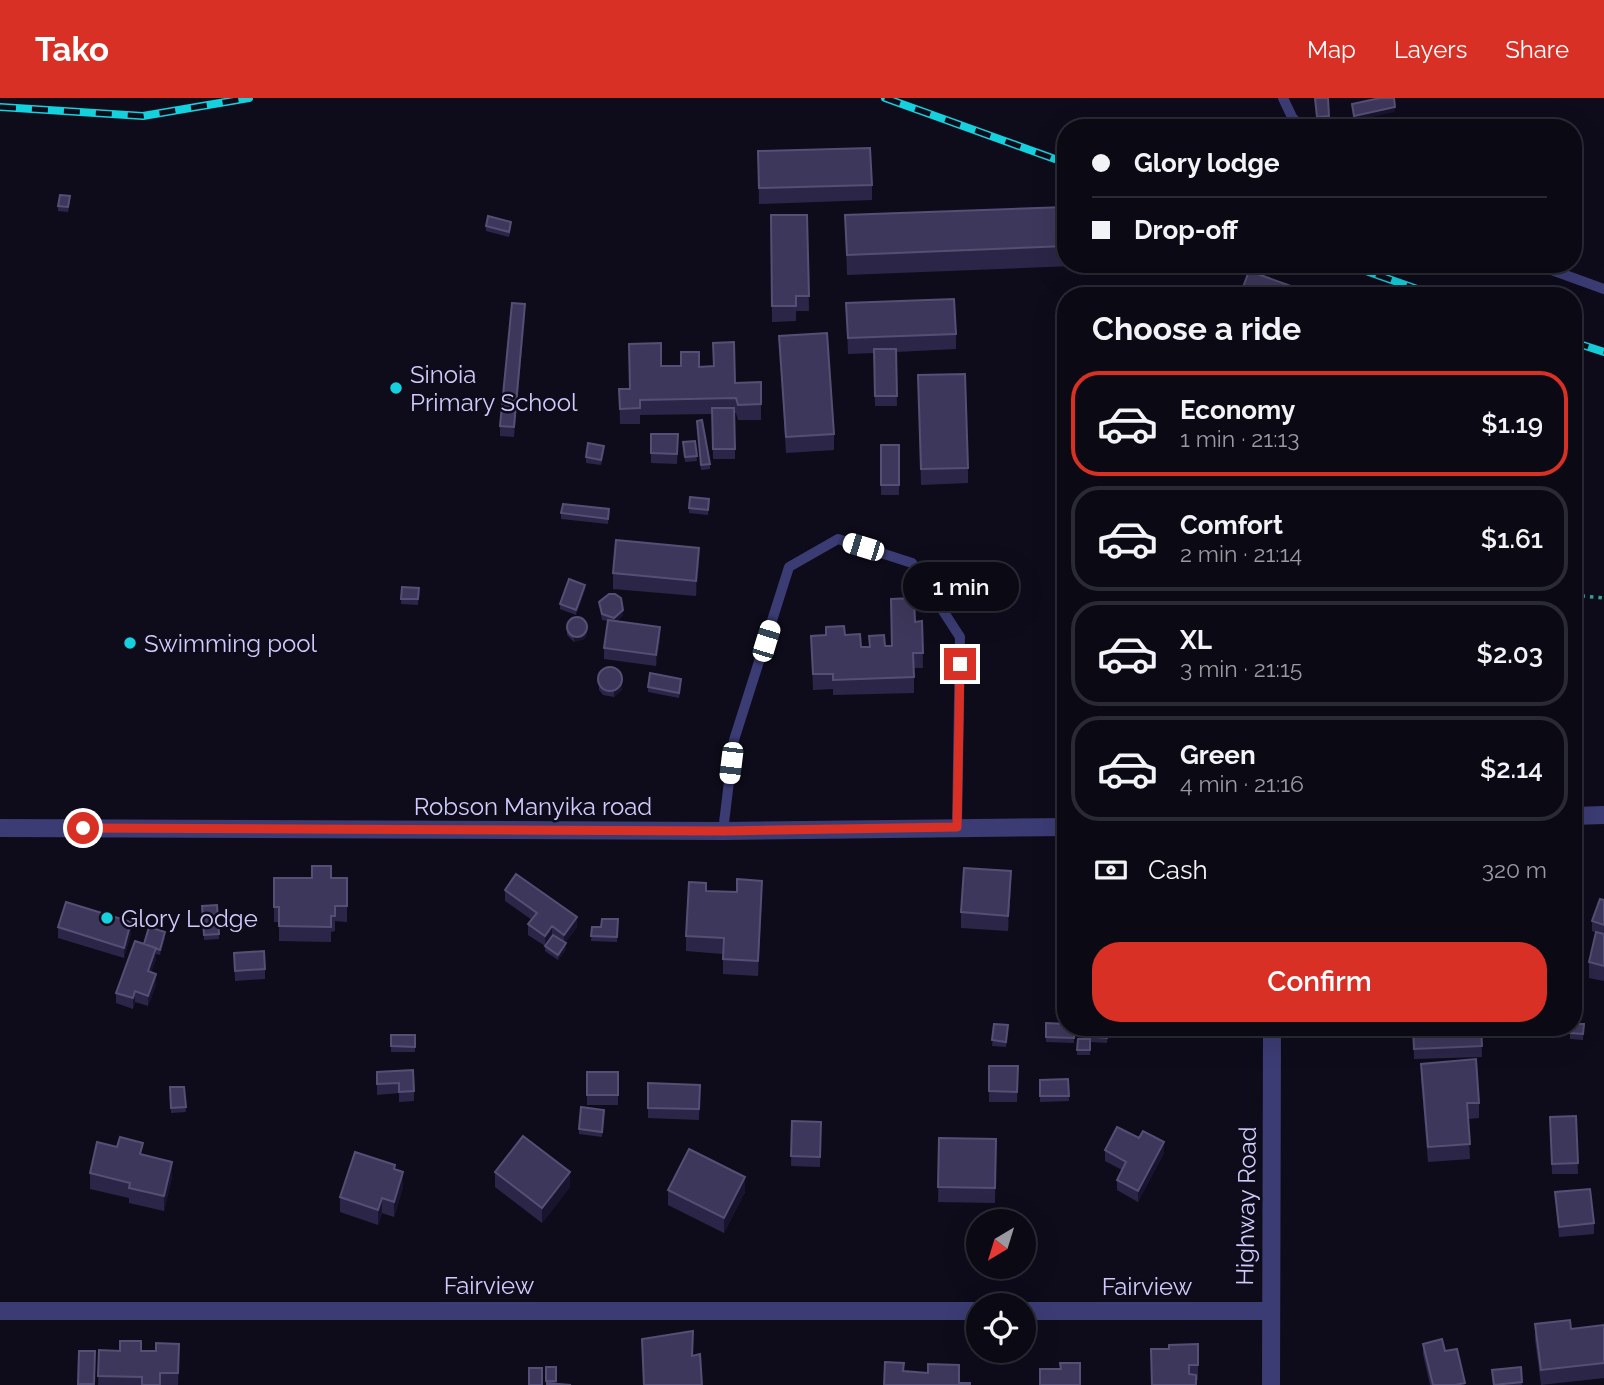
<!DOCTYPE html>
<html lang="en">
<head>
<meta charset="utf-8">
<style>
  :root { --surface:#0a0914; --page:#181722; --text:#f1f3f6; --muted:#999aa0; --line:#2a2a34; --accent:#d93025 }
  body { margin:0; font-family:Raleway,sans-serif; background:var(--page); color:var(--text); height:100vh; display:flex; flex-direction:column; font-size:26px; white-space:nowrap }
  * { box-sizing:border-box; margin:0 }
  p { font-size:23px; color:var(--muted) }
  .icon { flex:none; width:38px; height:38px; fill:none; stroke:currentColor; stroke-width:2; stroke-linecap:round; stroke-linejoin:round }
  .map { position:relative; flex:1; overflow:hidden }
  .panel { position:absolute; left:1057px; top:189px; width:525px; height:749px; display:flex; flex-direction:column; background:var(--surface); border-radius:28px; box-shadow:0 7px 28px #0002,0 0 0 2px var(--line) }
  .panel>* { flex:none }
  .top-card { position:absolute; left:1057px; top:21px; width:525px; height:154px; border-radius:28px; box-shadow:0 7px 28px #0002,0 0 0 2px var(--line); display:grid; align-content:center; height:154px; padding:0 35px; background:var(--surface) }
  .needle { width:46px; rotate:218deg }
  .controls { position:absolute; left:966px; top:1111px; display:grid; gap:14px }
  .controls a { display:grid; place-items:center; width:70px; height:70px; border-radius:50%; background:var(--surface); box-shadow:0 7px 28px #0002,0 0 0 2px var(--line); font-size:35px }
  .end { position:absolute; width:32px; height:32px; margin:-16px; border:9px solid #d93025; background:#fff; box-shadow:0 0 0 4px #fff }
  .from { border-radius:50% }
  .bubble { position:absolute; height:49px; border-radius:24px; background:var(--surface); box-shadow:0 7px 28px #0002,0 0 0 2px var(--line); font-size:23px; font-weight:600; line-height:49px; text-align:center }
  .car { position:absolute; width:21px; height:42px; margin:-21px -10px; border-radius:9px; box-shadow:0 0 5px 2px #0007; background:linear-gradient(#fff 24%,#345 0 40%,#fff 0 76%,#345 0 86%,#fff 0) }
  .top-card b { display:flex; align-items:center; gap:24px; height:66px; font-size:26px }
  .top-card b+b { border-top:2px solid var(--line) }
  .top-card i { width:18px; height:18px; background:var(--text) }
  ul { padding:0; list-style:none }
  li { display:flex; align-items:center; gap:21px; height:105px; margin:0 14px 10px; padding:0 21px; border:4px solid var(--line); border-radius:28px }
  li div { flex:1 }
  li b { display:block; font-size:26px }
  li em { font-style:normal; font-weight:600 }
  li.current { border-color:var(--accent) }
  li>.icon { width:63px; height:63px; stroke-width:1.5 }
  h2 { padding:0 35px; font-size:32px; line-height:84px }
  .pay { display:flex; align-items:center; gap:18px; height:77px; padding:0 35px; font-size:26px }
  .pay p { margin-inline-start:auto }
  .action { display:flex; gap:14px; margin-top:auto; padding:14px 35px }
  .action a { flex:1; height:80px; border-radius:28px; background:var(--accent); color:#fff; font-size:28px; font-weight:600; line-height:80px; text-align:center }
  header { display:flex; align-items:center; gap:42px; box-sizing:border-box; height:98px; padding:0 35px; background:var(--accent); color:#fff }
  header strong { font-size:33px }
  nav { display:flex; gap:38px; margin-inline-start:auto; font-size:24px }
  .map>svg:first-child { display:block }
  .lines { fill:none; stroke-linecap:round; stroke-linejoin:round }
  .path { stroke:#37a297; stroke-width:3.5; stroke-dasharray:3.5 5; stroke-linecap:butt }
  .service { stroke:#3c3c75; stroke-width:10 }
  .minor { stroke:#3c3c75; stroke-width:18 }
  .tertiary { stroke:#3c3c75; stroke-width:18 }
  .rail-casing { stroke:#14d1dd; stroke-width:8 }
  .rail { stroke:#0e0c1b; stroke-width:5; stroke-dasharray:16; stroke-linecap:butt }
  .wall { fill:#2b2647 }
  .shaded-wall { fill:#18142e }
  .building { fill:#3d385b; stroke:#544f74; stroke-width:2 }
  .route { stroke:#d93025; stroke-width:9 }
  .poi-dot { fill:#14d1dd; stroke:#0e0c1b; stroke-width:2.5 }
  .labels { text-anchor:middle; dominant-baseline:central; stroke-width:5; stroke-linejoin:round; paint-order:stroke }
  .poi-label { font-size:24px; fill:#cecbfa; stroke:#0e0c1b; text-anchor:start }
  .street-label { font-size:24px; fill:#cecbfa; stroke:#0e0c1b }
</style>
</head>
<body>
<header>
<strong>Tako</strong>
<nav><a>Map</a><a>Layers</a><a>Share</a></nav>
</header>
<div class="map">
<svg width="1604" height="1287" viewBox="0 0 1604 1287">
  <rect width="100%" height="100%" fill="#0e0c1b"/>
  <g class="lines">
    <path class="path" d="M1385,166L1394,183L1393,198
      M1573,497L1604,500"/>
    <path class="service" d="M1283,0L1292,19L1302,30
      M1535,166L1604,191
      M723,733L734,642L789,469L838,441L912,465L960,539L957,729"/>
    <path class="minor" d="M0,1213H978
      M1024,1213H1269"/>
    <path class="tertiary" d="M1573,718L1604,717
      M0,730L723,733L1066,729
      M1271,1287L1272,929"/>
    <g class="rail-casing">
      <path id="rail" d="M885,0L1066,65
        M0,9L143,18L249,0
        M1346,166L1437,198
        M1573,244L1604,254"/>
    </g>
    <use href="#rail" class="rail"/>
  </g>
  <path class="wall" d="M1314,0H1328L1329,23L1317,24Z
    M758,53L872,87V102L759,106Z
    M70,103L68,114L58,113V108Z
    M1066,109V166H1073V168L847,177L845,117Z
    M771,117H807L809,213H796V223L772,224Z
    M486,128L511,129L509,139L486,133Z
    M1242,192L1294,198H1242Z
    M846,205L956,236V251L896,254L897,308H875L874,255L848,256Z
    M525,217L514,339L500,338V328Z
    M779,238L834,336V352L786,355Z
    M661,268L699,269L735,285L761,306V322H738L736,315H735V361H713L712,316L640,317V326H620L619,291H630Z
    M918,277L968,370V385L921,387Z
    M697,328L710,366V371L701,372Z
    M651,336H678L677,366L651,365Z
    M695,343L697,363L685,364L683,344Z
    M881,347H899V397H881Z
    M604,354L601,367L586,365V359Z
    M690,399L709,401L708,417L689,415Z
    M609,411L608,426L561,421V415Z
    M699,465L696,498L613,491V475Z
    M402,489L419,490L418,507L401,506Z
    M585,492L576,517L560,511V506Z
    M599,504L623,517L616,524L660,540L656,568L604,561V550L608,523L602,522Z
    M891,516L915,524L922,523L923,570H914V595L833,597V591L813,592L811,538L845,537L861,549L892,548Z
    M567,526L587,537L584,541L574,544L567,537Z
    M1573,550H1579L1578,596L1573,595Z
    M599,576L622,592L614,599L603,597L599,592Z
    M681,586L679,600L648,594V589Z
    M274,780H347V824L335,823V833L331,834V844L279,843V824H274Z
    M1011,789L1008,833L961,830V814Z
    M505,792L577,829L565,845L566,851L558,862L545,853V848L528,837V826L532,822L505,803Z
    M706,793L762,798L758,878L723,876V856L686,853V838Z
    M1604,802V883L1589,880V864L1596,835L1592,833V823Z
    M217,807L219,841L204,842L202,808Z
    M618,821L617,844L591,843L592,829H601Z
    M58,829L131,835L124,860L58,840Z
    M165,840L160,857L156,856V861L151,874L156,887L148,908L135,904L133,911L116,905V895L144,846Z
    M234,855L265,871V881L235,883Z
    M1046,925L1074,929V945L1046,944Z
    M994,926L1008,927L1006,949L992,948Z
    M1584,926L1583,942L1570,941V929Z
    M1083,929H1108L1107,945L1090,944V957H1077L1078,941H1083Z
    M1481,929L1482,959L1414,961L1413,931Z
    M391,937H415V954H391Z
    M1421,966L1479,1005V1020L1468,1021L1470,1061L1428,1064L1421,981Z
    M989,968H1018L1017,1004H989Z
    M377,974L414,993V1003L399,1004V995L377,997Z
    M587,974H618V1007H587Z
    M1068,981L1069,1003L1040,1004V982Z
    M648,985L700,987L699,1022L648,1020Z
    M170,989H184L186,1014L171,1015Z
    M604,1012L602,1039L579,1036V1031Z
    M1576,1018L1578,1076H1552L1550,1019Z
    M792,1023L821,1024L820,1069L791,1068Z
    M939,1040L996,1041L995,1105L938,1104Z
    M1105,1052L1164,1055L1138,1104L1117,1092V1082L1122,1072L1105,1063Z
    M143,1057L172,1079L164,1113L129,1105V1100L90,1091V1075Z
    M395,1071L403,1089L394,1119L382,1115L378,1127L340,1114V1099Z
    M495,1074L570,1089L542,1125L495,1089Z
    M668,1092L745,1094L724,1135L668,1107Z
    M1555,1094L1594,1125V1136L1559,1139Z
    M1535,1226L1571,1231L1604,1227V1280L1541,1287L1535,1242Z
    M179,1246L178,1287H98L99,1252L156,1253Z
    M1198,1246V1282H1196V1287L1169,1251Z
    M1423,1246L1445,1253L1465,1287H1430L1423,1256Z
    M546,1269H556V1286L571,1287H546Z
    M1521,1269L1522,1287H1493L1492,1272Z"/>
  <path class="shaded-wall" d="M1395,9V14L1354,23V18Z
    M525,206V217L514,339V329Z
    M699,450V465L696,498V483Z
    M585,487V492L576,517V512Z
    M623,512V517L614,526V520Z
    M660,529V540L656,568V557Z
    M587,532V537L584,541L574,544V539Z
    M622,586V592L614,599V594Z
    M1011,773V789L1008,833V818Z
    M762,783V798L758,878V863Z
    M577,819V829L564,847V837Z
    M131,824V835L124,860V850Z
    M552,828V839L545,849V838Z
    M165,834V840L160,857V852Z
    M566,845V851L558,862V857Z
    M156,850V861L148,883V873Z
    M156,876V887L148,908V898Z
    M135,893V904L133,911V900Z
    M1164,1044V1055L1138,1104V1093Z
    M172,1064V1079L164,1113V1098Z
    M403,1074V1089L394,1119V1104Z
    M570,1074V1089L542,1125V1110Z
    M745,1079V1094L724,1135V1120Z
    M382,1100V1115L378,1127V1112Z"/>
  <path class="building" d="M1315,0H1328L1329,18L1317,19Z
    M1380,0H1394L1395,9L1354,18L1352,6Z
    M870,50L872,87L759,90L758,53Z
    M60,97L70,98L68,109L58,108Z
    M1066,109V148L847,157L845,117Z
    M771,117H807L809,198H796V208H772Z
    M488,118L511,124L509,134L486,128Z
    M1249,173L1294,189L1291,198H1258L1242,192Z
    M954,201L956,236L848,240L846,205Z
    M512,205L525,206L514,329L500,328Z
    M827,235L834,336L786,339L779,238Z
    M734,244L735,285L761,284V306L738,307L736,300L640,302V310L620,311L619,291H630L629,246L661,245V268H681V254H699V269L714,268L713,245Z
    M874,251H896L897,298H875Z
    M965,276L968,370L921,371L918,277Z
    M712,310H734L735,351H713Z
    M702,322L710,366L701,367L697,323Z
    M651,336H678L677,356L651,355Z
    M695,343L697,358L685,359L683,344Z
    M588,345L604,348L601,362L586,359Z
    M881,347H899V387H881Z
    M690,399L709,401L708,412L689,410Z
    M563,406L609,411L608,421L561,415Z
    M616,442L699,450L696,483L613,475Z
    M569,481L585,487L576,512L560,506Z
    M402,489L419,490L418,501H401Z
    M609,496H615L621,500L623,512L614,520L602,516L599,504Z
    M914,500L915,524L922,523L923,555H913L914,579L833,582V576H813L811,538L826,537V529L844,528L845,537L860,536L861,549H870L869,538L884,537L885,548H892L891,501Z
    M567 529a10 10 0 1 1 20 0a10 10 0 1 1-20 0Z
    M608,522L660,529L656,557L604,550Z
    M1573,550H1579L1578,585H1573Z
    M598 581a12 12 0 1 1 24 0a12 12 0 1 1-24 0Z
    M650,575L681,581L679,595L648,589Z
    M312,768H331V780H347V808H335V818H331V829L279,828V809H274V780H312Z
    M964,770L1011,773L1008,818L961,814Z
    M516,776L577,819L564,837L552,828L545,838L528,826L537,815L505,792Z
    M737,781L762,783L758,863L723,861L724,840L686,838L689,784L706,785V793L737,794Z
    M1600,801L1604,802V827L1592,823Z
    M66,804L131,824L124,850L58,829Z
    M217,807L219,836L204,837L202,808Z
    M602,821H618L617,839L591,838L592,829H601Z
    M149,829L165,834L160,852L144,846Z
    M1596,834L1604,836V868L1589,864Z
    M553,837L566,845L558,857L545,848Z
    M135,843L156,850L148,873L156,876L148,898L135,893L133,900L116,895Z
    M264,853L265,871L235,873L234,855Z
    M1046,925L1066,926V929H1074V940L1046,939Z
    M994,926L1008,927L1006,944L992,942Z
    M1573,926H1584L1583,936L1570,935V929H1573Z
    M1083,929H1108L1107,940L1083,938Z
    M1443,929H1481L1482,948L1414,951L1413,931L1443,930Z
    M391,937H415V949L391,948Z
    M1078,941H1090V952H1077Z
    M1476,961L1479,1005H1467L1470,1046L1428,1049L1421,966Z
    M989,968H1018L1017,994L989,993Z
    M413,972L414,993L399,994V985L377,986V974Z
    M587,974H618V997H587Z
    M1068,981L1069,998H1040V982Z
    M648,985L700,987L699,1011L648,1010Z
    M170,989H184L186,1009L171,1010Z
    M581,1009L604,1012L602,1034L579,1031Z
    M1576,1018L1578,1065L1552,1066L1550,1019Z
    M792,1023L821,1024L820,1059L791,1058Z
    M1117,1029L1139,1040L1143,1033L1164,1044L1138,1093L1117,1082L1126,1064L1105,1052Z
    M523,1038L570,1074L542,1110L495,1074Z
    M120,1039L143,1045L140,1056L172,1064L164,1098L129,1090L130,1085L90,1075L97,1044L117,1049Z
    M939,1040L996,1041L995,1090L938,1089Z
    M689,1051L745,1079L724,1120L668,1092Z
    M355,1054L395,1067L394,1071L403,1074L394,1104L382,1100L378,1112L340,1099Z
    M1590,1091L1594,1125L1559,1129L1555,1094Z
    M1570,1222L1571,1231L1604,1227V1265L1541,1272L1535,1226Z
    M693,1233L692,1258L700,1256L702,1287H644L642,1241Z
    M1442,1241L1445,1253L1457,1251L1465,1285L1455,1287H1433L1423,1246Z
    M120,1243H141V1253H156V1245L179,1246L178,1275H160V1287H142V1279L98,1278L99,1252L120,1253Z
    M1198,1246V1267H1189V1276L1196,1277V1287H1152L1151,1251H1169V1247Z
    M79,1253H95L94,1286H78Z
    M885,1264L904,1265L903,1273L928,1275V1266L959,1267V1285H970V1287H884Z
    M1060,1265H1080V1287H1040V1271H1061Z
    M546,1269H556V1283H546Z
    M1521,1269L1522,1284L1494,1287L1492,1272Z
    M529,1270H542V1287H529Z
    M547,1285L571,1287H547Z"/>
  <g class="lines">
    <path class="route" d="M83,730L723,733L957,729L960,566"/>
  </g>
  <g class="poi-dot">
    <circle cx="396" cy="290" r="7"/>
    <circle cx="130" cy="545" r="7"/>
    <circle cx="107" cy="820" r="7"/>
  </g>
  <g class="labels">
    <g class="poi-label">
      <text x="410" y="276">Sinoia<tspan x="410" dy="28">Primary School</tspan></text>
      <text x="144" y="545">Swimming pool</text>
      <text x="121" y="820">Glory Lodge</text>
    </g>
    <g class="street-label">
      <text x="533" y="708">Robson Manyika road</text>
      <text transform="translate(1246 1108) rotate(-89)">Highway Road</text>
      <text x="489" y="1187">Fairview</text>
      <text x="1147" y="1188">Fairview</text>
    </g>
  </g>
</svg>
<div class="controls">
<a><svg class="needle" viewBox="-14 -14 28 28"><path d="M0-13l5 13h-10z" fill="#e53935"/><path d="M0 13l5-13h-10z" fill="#999aa0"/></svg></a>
<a><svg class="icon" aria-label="locate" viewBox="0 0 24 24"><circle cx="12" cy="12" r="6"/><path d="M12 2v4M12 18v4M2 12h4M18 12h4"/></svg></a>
</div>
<i class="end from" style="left:83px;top:730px"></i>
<i class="end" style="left:960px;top:566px"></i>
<div class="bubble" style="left:903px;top:464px;width:116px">1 min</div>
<i class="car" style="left:863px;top:449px;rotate:287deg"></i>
<i class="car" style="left:766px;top:543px;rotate:17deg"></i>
<i class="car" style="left:731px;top:665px;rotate:187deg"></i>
<div class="top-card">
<b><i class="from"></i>Glory lodge</b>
<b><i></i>Drop-off</b>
</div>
<section class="panel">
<h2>Choose a ride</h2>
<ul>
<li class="current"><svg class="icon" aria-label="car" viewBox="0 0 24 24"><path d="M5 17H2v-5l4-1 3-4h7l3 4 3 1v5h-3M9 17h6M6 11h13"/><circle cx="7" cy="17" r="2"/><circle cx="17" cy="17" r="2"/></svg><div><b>Economy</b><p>1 min · 21:13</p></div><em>$1.19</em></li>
<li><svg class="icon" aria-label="car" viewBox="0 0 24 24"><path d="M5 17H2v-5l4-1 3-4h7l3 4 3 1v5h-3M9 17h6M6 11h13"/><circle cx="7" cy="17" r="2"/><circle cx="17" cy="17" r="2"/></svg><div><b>Comfort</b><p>2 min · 21:14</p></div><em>$1.61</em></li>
<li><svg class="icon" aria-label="car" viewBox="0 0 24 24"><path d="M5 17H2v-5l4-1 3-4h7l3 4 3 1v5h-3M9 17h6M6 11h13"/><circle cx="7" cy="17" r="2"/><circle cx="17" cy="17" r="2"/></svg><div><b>XL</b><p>3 min · 21:15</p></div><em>$2.03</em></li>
<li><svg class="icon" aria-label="car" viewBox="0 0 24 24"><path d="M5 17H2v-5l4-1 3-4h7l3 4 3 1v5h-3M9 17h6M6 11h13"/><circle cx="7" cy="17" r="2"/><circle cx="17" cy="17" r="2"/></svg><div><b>Green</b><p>4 min · 21:16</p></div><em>$2.14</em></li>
</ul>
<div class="pay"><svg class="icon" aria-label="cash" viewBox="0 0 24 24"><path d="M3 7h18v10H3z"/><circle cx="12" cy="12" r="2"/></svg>Cash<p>320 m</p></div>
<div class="action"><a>Confirm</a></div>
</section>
</div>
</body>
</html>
